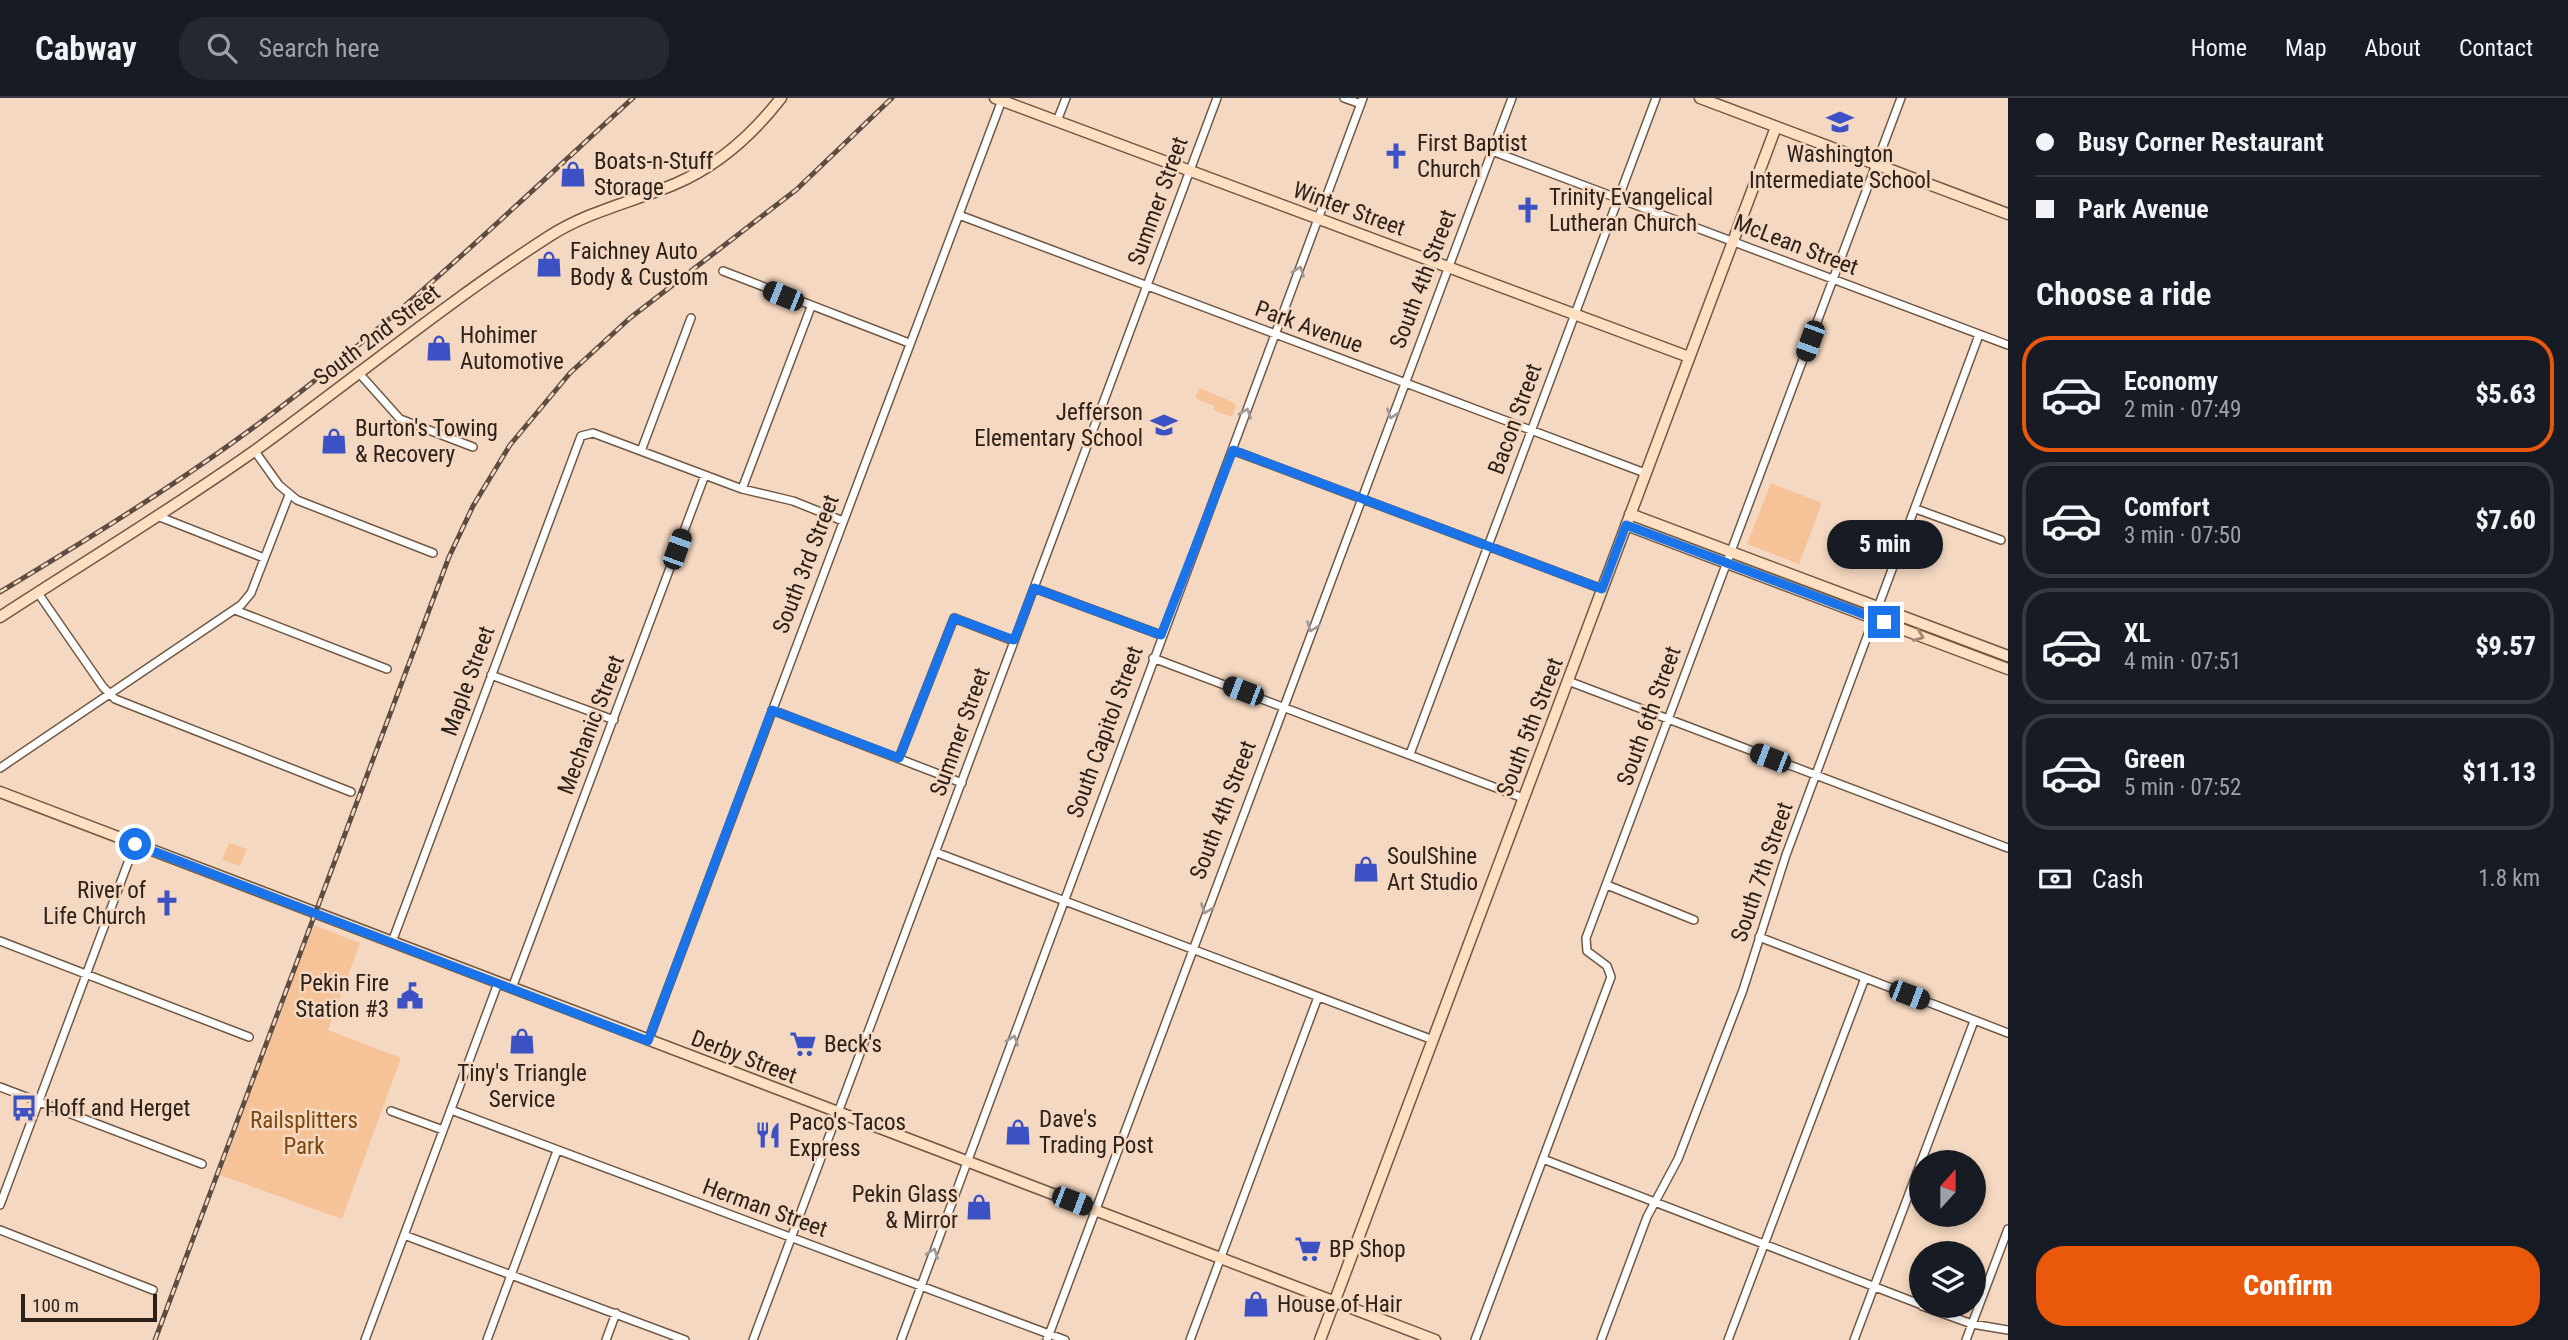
<!DOCTYPE html>
<html lang="en">
<head>
<meta charset="utf-8">
<style>
  :root { --surface:#171b24; --page:#242831; --text:#f1f3f6; --muted:#9ea1a6; --line:#363941; --accent:#ea580c }
  body { margin:0; font-family:"Roboto Condensed",sans-serif; background:var(--page); color:var(--text); height:100vh; display:flex; flex-direction:column; font-size:26px; white-space:nowrap }
  * { box-sizing:border-box; margin:0 }
  p { font-size:23px; color:var(--muted) }
  .icon { flex:none; width:38px; height:38px; fill:none; stroke:currentColor; stroke-width:2; stroke-linecap:round; stroke-linejoin:round }
  .map { position:relative; flex:1; overflow:hidden }
  .details { display:flex; flex-direction:column; background:var(--surface); width:560px }
  .details>* { flex:none }
  .guide { display:grid; align-content:center; height:154px; padding:0 28px; background:var(--surface) }
  .needle { width:46px; rotate:21deg }
  .fabs { position:absolute; left:1909px; top:1052px; display:grid; gap:14px }
  .fabs a { display:grid; place-items:center; width:77px; height:77px; border-radius:50%; background:var(--surface); box-shadow:0 4px 10px #0003; font-size:35px }
  .scale { position:absolute; left:21px; bottom:18px; width:136px; box-sizing:border-box; padding-left:7px; border:4px solid #2c2119; border-top:0; font-size:19px; line-height:24px; white-space:nowrap; color:#2c2119; -webkit-text-stroke:5px #f5d8c1; paint-order:stroke }
  .end { position:absolute; width:32px; height:32px; margin:-16px; border:9px solid #1a73e8; background:#fff; box-shadow:0 0 0 4px #fff }
  .from { border-radius:50% }
  .bubble { position:absolute; height:49px; border-radius:24px; background:var(--surface); box-shadow:0 4px 10px #0003; font-size:23px; font-weight:800; line-height:49px; text-align:center }
  .car { position:absolute; width:21px; height:42px; margin:-21px -10px; border-radius:9px; box-shadow:0 0 5px 2px #0007; background:linear-gradient(#222 24%,#8ab4d8 0 40%,#222 0 76%,#8ab4d8 0 86%,#222 0) }
  .guide b { display:flex; align-items:center; gap:24px; height:66px; font-size:26px }
  .guide b+b { border-top:2px solid var(--line) }
  .guide i { width:18px; height:18px; background:var(--text) }
  ul { padding:0; list-style:none }
  li { display:flex; align-items:center; gap:21px; height:116px; margin:0 14px 10px; padding:0 14px; border:4px solid var(--line); border-radius:28px }
  li div { flex:1 }
  li b { display:block; font-size:26px }
  li em { font-style:normal; font-weight:800 }
  li.active { border-color:var(--accent) }
  li>.icon { width:63px; height:63px; stroke-width:1.5 }
  h2 { padding:0 28px; font-size:32px; line-height:84px }
  .pay { display:flex; align-items:center; gap:18px; height:77px; padding:0 28px; font-size:26px }
  .pay p { margin-inline-start:auto }
  .action { display:flex; gap:14px; margin-top:auto; padding:14px 28px }
  .action a { flex:1; height:80px; border-radius:28px; background:var(--accent); color:#fff; font-size:28px; font-weight:800; line-height:80px; text-align:center }
  header { display:flex; align-items:center; gap:42px; box-sizing:border-box; height:98px; padding:0 35px; background:var(--surface); border-bottom:2px solid var(--line) }
  header strong { font-size:33px }
  nav { display:flex; gap:38px; margin-inline-start:auto; font-size:24px }
  .search { width:490px; height:63px; background:var(--page); display:flex; align-items:center; gap:18px; box-sizing:border-box; padding:0 24px; border-radius:28px; color:var(--muted); font-size:26px }
  main { display:flex; flex:1; min-height:0 }
  .map>svg:first-child { display:block }
  .green { fill:#f6c399 }
  .lines { fill:none; stroke-linecap:round; stroke-linejoin:round }
  .street-casing { stroke:#715843; stroke-width:10 }
  .secondary-casing { stroke:#715843; stroke-width:13 }
  .street { stroke:#fff; stroke-width:7 }
  .secondary { stroke:#fde0c2; stroke-width:10 }
  .rail-casing { stroke:#5c4c41; stroke-width:5 }
  .rail { stroke:#f5d8c1; stroke-width:2.5; stroke-dasharray:8; stroke-linecap:butt }
  .oneway { stroke:#a09b98 }
  .oneway2 { stroke:#9f8a76 }
  .route { stroke:#1a73e8; stroke-width:9 }
  .labels { text-anchor:middle; dominant-baseline:central; stroke-width:5; stroke-linejoin:round; paint-order:stroke }
  .poi-label { font-size:23px; fill:#2c2119; stroke:#f5d8c1; text-anchor:start }
  .street-label { font-size:23px; fill:#2c2119; stroke:#f5d8c1 }
  .park-label { font-size:23px; fill:#7d460d; stroke:#f5d8c1 }
</style>
</head>
<body>
<header>
<strong>Cabway</strong>
<div class="search"><svg class="icon" aria-label="search" viewBox="0 0 24 24"><circle cx="10" cy="10" r="6"/><path d="M15 15l6 6"/></svg>Search here</div>
<nav><a>Home</a><a>Map</a><a>About</a><a>Contact</a></nav>
</header>
<main>
<div class="map">
<svg width="2008" height="1242" viewBox="0 0 2008 1242">
  <rect width="100%" height="100%" fill="#f5d8c1"/>
  <path class="green" d="M1199,290L1233,304L1236,307L1232,319L1213,312L1214,308L1195,300Z
    M1771,385L1822,405L1799,466L1747,446Z
    M229,745L247,751L240,768L222,762Z
    M313,827L360,845L328,932L401,960L342,1121L220,1077Z"/>
  <g class="lines">
    <g class="street-casing">
      <path id="street" d="M1344,0L1361,6
        M1057,23L1066,0
        M1492,53L2008,247
        M959,117L1645,375
        M723,173L909,245
        M358,274L400,321L473,349
        M254,352L279,387L297,402L433,455
        M1232,352L1602,491
        M641,353L691,220
        M742,391L811,209
        M1916,411L2001,442
        M160,419L264,460
        M1034,490L1161,537
        M38,495L103,589L115,601L351,694
        M235,512L387,571
        M1153,560L1523,700
        M491,577L614,622
        M1568,583L2008,750
        M772,612L962,685
        M1410,656L1656,0
        M899,660L954,520L1014,543
        M0,670L241,507L251,495L289,397
        M935,754L1433,942
        M1607,787L1694,822
        M1759,839L2008,935
        M0,843L249,939
        M392,844L581,338L593,335L742,391L793,403L843,423
        M512,890L705,377
        M648,943L1002,2
        M0,989L202,1066
        M451,1012L1065,1242
        M391,1013L443,1032
        M1543,1061L1922,1207
        M0,1107L135,746
        M0,1132L153,1192
        M404,1137L685,1242
        M1922,1208L1972,1226L2008,1232
        M365,1242L498,885
        M487,1242L557,1053
        M606,1242L616,1215
        M753,1242L1217,0
        M901,1242L1363,0
        M1047,1242L1512,0
        M1190,1242L1318,899
        M1475,1242L1611,879L1607,868L1587,853L1586,840L1901,0
        M1601,1242L1647,1119L1678,1061L1743,892L1786,757L1979,237
        M1728,1242L1865,880
        M1854,1242L1974,923
        M1966,1242L2008,1131"/>
    </g>
    <g class="secondary-casing">
      <path id="secondary" d="M995,0L1689,259
        M1700,0L2008,116
        M1630,416L2008,558
        M1626,427L2008,571
        M0,519C86,463 174,410 257,351C355,280 447,204 548,139C588,113 633,104 675,86C717,68 753,36 781,0
        M0,694L1435,1242
        M1320,1242L1776,29"/>
    </g>
    <use href="#street" class="street"/>
    <use href="#secondary" class="secondary"/>
    <g class="rail-casing">
      <path id="rail" d="M0,494C105,431 208,367 304,291C419,201 525,99 633,0
        M155,1242L449,459L473,408L510,347L570,275L630,220L796,92L892,0"/>
    </g>
    <use href="#rail" class="rail"/>
  </g>
  <defs><path id="oneway-chevron" d="M-2-3.5L2.5 0L-2 3.5" fill="none" stroke-width="1.6" stroke-linecap="round" stroke-linejoin="round" transform="scale(1.75)"/></defs>
  <g class="oneway">
    <use href="#oneway-chevron" transform="translate(1299 173) rotate(-70)"/>
    <use href="#oneway-chevron" transform="translate(1246 315) rotate(-70)"/>
    <use href="#oneway-chevron" transform="translate(1392 316) rotate(110)"/>
    <use href="#oneway-chevron" transform="translate(1312 529) rotate(110)"/>
    <use href="#oneway-chevron" transform="translate(1206 811) rotate(111)"/>
    <use href="#oneway-chevron" transform="translate(1013 942) rotate(-70)"/>
    <use href="#oneway-chevron" transform="translate(933 1155) rotate(-70)"/>
  </g>
  <use class="oneway2" href="#oneway-chevron" transform="translate(1919 538) rotate(21)"/>
  <g class="lines">
    <path class="route" d="M135,746L648,943L772,612L899,660L954,520L1014,542L1034,490L1161,537L1233,352L1602,491L1626,427L1884,524"/>
  </g>
  <defs>
    <g id="school-bare" transform="scale(2.1)"><path d="M0-5L7-2L0 1L-7-2ZM-4 1L0 2.5L4 1V4Q0 6-4 4Z" fill="#3c52c4" stroke="#f5d8c1" stroke-width="2.5" paint-order="stroke"/></g>
    <g id="church-bare" transform="scale(2.1)"><path d="M-1.2-6h2.4v3.5h3.3v2.4h-3.3V6h-2.4V-.1h-3.3v-2.4h3.3Z" fill="#3c52c4" stroke="#f5d8c1" stroke-width="2.5" paint-order="stroke"/></g>
    <g id="shop-bare" transform="scale(2.1)"><path d="M-5-2.5h2.3a2.7 3.5 0 0 1 5.4 0H5L5.5 6h-11ZM-1.5-2.5h3a1.5 2.3 0 0 0-3 0Z" fill="#3c52c4" stroke="#f5d8c1" stroke-width="2.5" paint-order="stroke"/></g>
    <g id="civic-bare" transform="scale(2.1)"><path d="M-.6-6.5H3V-4.5H.6V-3L4-1V1h2V6H-6V1h2V-1L-.6-3ZM-1.2 2.5V6h2.4V2.5Z" fill="#3c52c4" stroke="#f5d8c1" stroke-width="2.5" paint-order="stroke"/></g>
    <g id="supermarket-bare" transform="scale(2.1)"><path d="M-6-5.5h2.5l.6 2H6L4.5 2H-2.5L-4.4-4H-6ZM-1.5 3.2a1.3 1.3 0 1 0 .1 0ZM3 3.2a1.3 1.3 0 1 0 .1 0Z" fill="#3c52c4" stroke="#f5d8c1" stroke-width="2.5" paint-order="stroke"/></g>
    <g id="bus-bare" transform="scale(2.1)"><path d="M-5-6H5V4H4V6H2V4H-2V6H-4V4H-5ZM-3.5-4V0h7V-4ZM-3.5 1.2v1.5H-2V1.2ZM2 1.2v1.5H3.5V1.2Z" fill="#3c52c4" stroke="#f5d8c1" stroke-width="2.5" paint-order="stroke"/></g>
    <g id="restaurant-bare" transform="scale(2.1)"><path d="M-5-6h1v4h1v-4h1v4h1v-4h1v5L-1.5 .5V6h-2V.5L-5-1ZM5-6V6H3V1.5H1.5Q1.5-4 5-6Z" fill="#3c52c4" stroke="#f5d8c1" stroke-width="2.5" paint-order="stroke"/></g>
  </defs>
  <g fill-rule="evenodd">
    <use href="#school-bare" x="1840" y="24"/>
    <use href="#church-bare" x="1396" y="58"/>
    <use href="#shop-bare" x="573" y="76"/>
    <use href="#church-bare" x="1528" y="112"/>
    <use href="#shop-bare" x="549" y="166"/>
    <use href="#shop-bare" x="439" y="250"/>
    <use href="#school-bare" x="1164" y="327"/>
    <use href="#shop-bare" x="334" y="343"/>
    <use href="#shop-bare" x="1366" y="771"/>
    <use href="#church-bare" x="167" y="805"/>
    <use href="#civic-bare" x="410" y="898"/>
    <use href="#shop-bare" x="522" y="943"/>
    <use href="#supermarket-bare" x="803" y="946"/>
    <use href="#bus-bare" x="24" y="1010"/>
    <use href="#shop-bare" x="1018" y="1034"/>
    <use href="#restaurant-bare" x="768" y="1037"/>
    <use href="#shop-bare" x="979" y="1109"/>
    <use href="#supermarket-bare" x="1308" y="1151"/>
    <use href="#shop-bare" x="1256" y="1206"/>
  </g>
  <g class="labels">
    <g class="poi-label">
      <text x="1417" y="45">First Baptist<tspan x="1417" dy="26">Church</tspan></text>
      <text x="1840" y="56" text-anchor="middle">Washington<tspan x="1840" dy="26">Intermediate School</tspan></text>
      <text x="594" y="63">Boats-n-Stuff<tspan x="594" dy="26">Storage</tspan></text>
      <text x="1549" y="99">Trinity Evangelical<tspan x="1549" dy="26">Lutheran Church</tspan></text>
      <text x="570" y="153">Faichney Auto<tspan x="570" dy="26">Body &amp; Custom</tspan></text>
      <text x="460" y="237">Hohimer<tspan x="460" dy="26">Automotive</tspan></text>
      <text x="1143" y="314" text-anchor="end">Jefferson<tspan x="1143" dy="26">Elementary School</tspan></text>
      <text x="355" y="330">Burton's Towing<tspan x="355" dy="26">&amp; Recovery</tspan></text>
      <text x="1387" y="758">SoulShine<tspan x="1387" dy="26">Art Studio</tspan></text>
      <text x="146" y="792" text-anchor="end">River of<tspan x="146" dy="26">Life Church</tspan></text>
      <text x="389" y="885" text-anchor="end">Pekin Fire<tspan x="389" dy="26">Station #3</tspan></text>
      <text x="824" y="946">Beck's</text>
      <text x="522" y="975" text-anchor="middle">Tiny's Triangle<tspan x="522" dy="26">Service</tspan></text>
      <text x="45" y="1010">Hoff and Herget</text>
      <text x="1039" y="1021">Dave's<tspan x="1039" dy="26">Trading Post</tspan></text>
      <text x="789" y="1024">Paco's Tacos<tspan x="789" dy="26">Express</tspan></text>
      <text x="958" y="1096" text-anchor="end">Pekin Glass<tspan x="958" dy="26">&amp; Mirror</tspan></text>
      <text x="1329" y="1151">BP Shop</text>
      <text x="1277" y="1206">House of Hair</text>
    </g>
    <g class="street-label">
      <text transform="translate(1158 103) rotate(-70)">Summer Street</text>
      <text transform="translate(1349 111) rotate(20)">Winter Street</text>
      <text transform="translate(1796 147) rotate(21)">McLean Street</text>
      <text transform="translate(1423 181) rotate(-69)">South 4th Street</text>
      <text transform="translate(1309 229) rotate(20)">Park Avenue</text>
      <text transform="translate(377 237) rotate(-37)">South 2nd Street</text>
      <text transform="translate(1515 321) rotate(-70)">Bacon Street</text>
      <text transform="translate(806 466) rotate(-69)">South 3rd Street</text>
      <text transform="translate(468 583) rotate(-70)">Maple Street</text>
      <text transform="translate(1649 618) rotate(-70)">South 6th Street</text>
      <text transform="translate(591 627) rotate(-69)">Mechanic Street</text>
      <text transform="translate(1530 629) rotate(-69)">South 5th Street</text>
      <text transform="translate(960 634) rotate(-70)">Summer Street</text>
      <text transform="translate(1105 634) rotate(-70)">South Capitol Street</text>
      <text transform="translate(1223 712) rotate(-69)">South 4th Street</text>
      <text transform="translate(1762 774) rotate(-71)">South 7th Street</text>
      <text transform="translate(744 959) rotate(21)">Derby Street</text>
      <text transform="translate(765 1110) rotate(20)">Herman Street</text>
    </g>
    <g class="park-label">
      <text x="304" y="1022">Railsplitters<tspan x="304" dy="26">Park</tspan></text>
    </g>
  </g>
</svg>
<div class="fabs">
<a><svg class="needle" viewBox="-14 -14 28 28"><path d="M0-13l5 13h-10z" fill="#e53935"/><path d="M0 13l5-13h-10z" fill="#9ea1a6"/></svg></a>
<a><svg class="icon" aria-label="layers" viewBox="0 0 24 24"><path d="M12 4l9 5-9 5-9-5zM3 14l9 5 9-5"/></svg></a>
</div>
<div class="scale">100 m</div>
<i class="end from" style="left:135px;top:746px"></i>
<i class="end" style="left:1884px;top:524px"></i>
<div class="bubble" style="left:1827px;top:422px;width:116px">5 min</div>
<i class="car" style="left:783px;top:198px;rotate:292deg"></i>
<i class="car" style="left:1810px;top:243px;rotate:200deg"></i>
<i class="car" style="left:677px;top:451px;rotate:20deg"></i>
<i class="car" style="left:1243px;top:593px;rotate:291deg"></i>
<i class="car" style="left:1770px;top:660px;rotate:291deg"></i>
<i class="car" style="left:1909px;top:897px;rotate:111deg"></i>
<i class="car" style="left:1072px;top:1103px;rotate:111deg"></i>
</div>
<section class="details">
<div class="guide">
<b><i class="from"></i>Busy Corner Restaurant</b>
<b><i></i>Park Avenue</b>
</div>
<h2>Choose a ride</h2>
<ul>
<li class="active"><svg class="icon" aria-label="car" viewBox="0 0 24 24"><path d="M5 17H2v-5l4-1 3-4h7l3 4 3 1v5h-3M9 17h6M6 11h13"/><circle cx="7" cy="17" r="2"/><circle cx="17" cy="17" r="2"/></svg><div><b>Economy</b><p>2 min · 07:49</p></div><em>$5.63</em></li>
<li><svg class="icon" aria-label="car" viewBox="0 0 24 24"><path d="M5 17H2v-5l4-1 3-4h7l3 4 3 1v5h-3M9 17h6M6 11h13"/><circle cx="7" cy="17" r="2"/><circle cx="17" cy="17" r="2"/></svg><div><b>Comfort</b><p>3 min · 07:50</p></div><em>$7.60</em></li>
<li><svg class="icon" aria-label="car" viewBox="0 0 24 24"><path d="M5 17H2v-5l4-1 3-4h7l3 4 3 1v5h-3M9 17h6M6 11h13"/><circle cx="7" cy="17" r="2"/><circle cx="17" cy="17" r="2"/></svg><div><b>XL</b><p>4 min · 07:51</p></div><em>$9.57</em></li>
<li><svg class="icon" aria-label="car" viewBox="0 0 24 24"><path d="M5 17H2v-5l4-1 3-4h7l3 4 3 1v5h-3M9 17h6M6 11h13"/><circle cx="7" cy="17" r="2"/><circle cx="17" cy="17" r="2"/></svg><div><b>Green</b><p>5 min · 07:52</p></div><em>$11.13</em></li>
</ul>
<div class="pay"><svg class="icon" aria-label="cash" viewBox="0 0 24 24"><path d="M3 7h18v10H3z"/><circle cx="12" cy="12" r="2"/></svg>Cash<p>1.8 km</p></div>
<div class="action"><a>Confirm</a></div>
</section>
</main>
</body>
</html>
